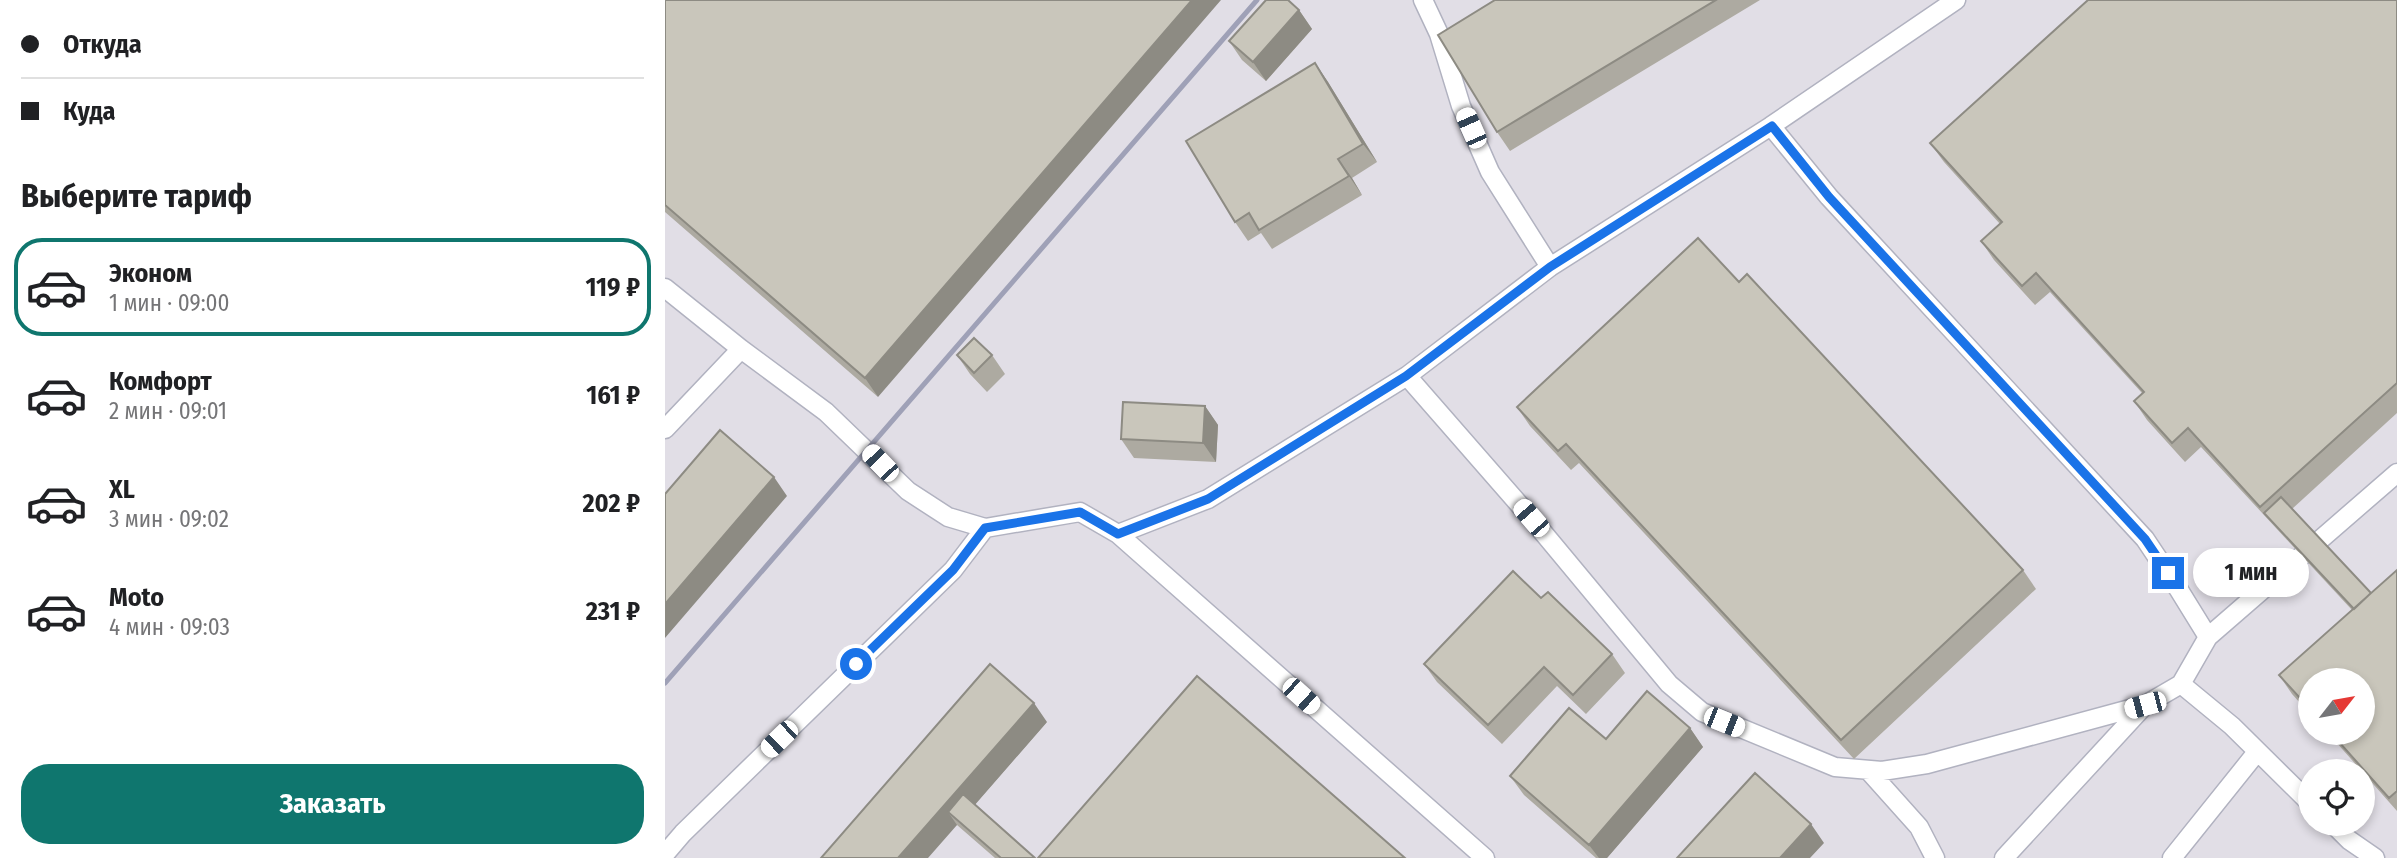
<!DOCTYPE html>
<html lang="ru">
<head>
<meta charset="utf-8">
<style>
  :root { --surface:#fff; --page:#f6f6f6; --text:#202124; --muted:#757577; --line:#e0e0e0; --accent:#0f766e }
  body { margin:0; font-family:"Fira Sans Condensed",sans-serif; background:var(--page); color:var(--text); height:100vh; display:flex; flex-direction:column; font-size:26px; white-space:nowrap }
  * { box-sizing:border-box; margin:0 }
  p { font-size:23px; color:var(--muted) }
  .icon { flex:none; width:38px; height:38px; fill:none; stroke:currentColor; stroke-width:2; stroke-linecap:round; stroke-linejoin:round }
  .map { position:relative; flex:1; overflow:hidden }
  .sheet { display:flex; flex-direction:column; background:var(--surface); width:665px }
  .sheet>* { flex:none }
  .banner { display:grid; align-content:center; height:154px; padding:0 21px; background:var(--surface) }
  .needle { width:46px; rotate:59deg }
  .fabs { position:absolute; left:1633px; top:668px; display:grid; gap:14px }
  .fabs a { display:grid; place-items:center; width:77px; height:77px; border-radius:50%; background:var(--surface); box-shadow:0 4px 10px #0003; font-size:35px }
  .end { position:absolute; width:32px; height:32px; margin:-16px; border:9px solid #1a73e8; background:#fff; box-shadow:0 0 0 4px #fff }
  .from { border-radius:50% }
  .bubble { position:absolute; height:49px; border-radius:24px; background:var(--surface); box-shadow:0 4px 10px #0003; font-size:23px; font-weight:700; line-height:49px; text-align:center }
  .car { position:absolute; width:21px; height:42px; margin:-21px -10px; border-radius:9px; box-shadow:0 0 5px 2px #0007; background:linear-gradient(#fff 24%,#345 0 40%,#fff 0 76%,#345 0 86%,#fff 0) }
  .banner b { display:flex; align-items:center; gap:24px; height:66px; font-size:26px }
  .banner b+b { border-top:2px solid var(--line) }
  .banner i { width:18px; height:18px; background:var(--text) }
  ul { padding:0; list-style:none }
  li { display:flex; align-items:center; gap:21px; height:98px; margin:0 14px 10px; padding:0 7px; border:4px solid transparent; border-radius:28px }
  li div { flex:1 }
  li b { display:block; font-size:26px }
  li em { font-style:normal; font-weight:700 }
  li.active { border-color:var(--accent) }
  li>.icon { width:63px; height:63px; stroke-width:1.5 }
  h2 { padding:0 21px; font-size:32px; line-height:84px }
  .cta { display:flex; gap:14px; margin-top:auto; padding:14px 21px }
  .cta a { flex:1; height:80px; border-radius:28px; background:var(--accent); color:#fff; font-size:28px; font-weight:700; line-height:80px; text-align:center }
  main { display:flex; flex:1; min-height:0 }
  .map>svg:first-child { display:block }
  .industrial { fill:#e1dee6; fill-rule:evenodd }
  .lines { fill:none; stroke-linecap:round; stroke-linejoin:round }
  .lane-casing { stroke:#b1b2c0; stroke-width:21 }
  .lane { stroke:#fff; stroke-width:18 }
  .rail { stroke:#9fa1b7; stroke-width:5 }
  .wall { fill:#adaaa1 }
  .shaded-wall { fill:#8d8b83 }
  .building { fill:#c9c6bb; stroke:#8d8b83; stroke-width:2 }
  .route { stroke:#1a73e8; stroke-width:9 }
</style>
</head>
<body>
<main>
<section class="sheet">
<div class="banner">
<b><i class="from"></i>Откуда</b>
<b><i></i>Куда</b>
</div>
<h2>Выберите тариф</h2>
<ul>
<li class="active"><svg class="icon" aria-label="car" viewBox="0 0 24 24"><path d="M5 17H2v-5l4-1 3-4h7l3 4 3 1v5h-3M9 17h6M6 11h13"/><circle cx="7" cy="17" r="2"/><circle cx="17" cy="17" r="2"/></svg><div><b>Эконом</b><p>1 мин · 09:00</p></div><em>119 ₽</em></li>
<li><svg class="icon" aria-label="car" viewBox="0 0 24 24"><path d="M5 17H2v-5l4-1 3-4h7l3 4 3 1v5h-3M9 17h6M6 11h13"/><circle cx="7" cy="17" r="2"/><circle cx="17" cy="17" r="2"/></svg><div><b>Комфорт</b><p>2 мин · 09:01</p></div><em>161 ₽</em></li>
<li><svg class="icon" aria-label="car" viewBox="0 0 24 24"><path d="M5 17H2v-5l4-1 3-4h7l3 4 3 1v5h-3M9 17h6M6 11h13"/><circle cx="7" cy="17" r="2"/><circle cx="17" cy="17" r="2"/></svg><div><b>XL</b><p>3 мин · 09:02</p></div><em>202 ₽</em></li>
<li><svg class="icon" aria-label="car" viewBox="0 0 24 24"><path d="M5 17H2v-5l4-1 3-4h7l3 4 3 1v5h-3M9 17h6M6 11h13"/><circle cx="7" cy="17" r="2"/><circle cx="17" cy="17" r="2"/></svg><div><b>Moto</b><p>4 мин · 09:03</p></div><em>231 ₽</em></li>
</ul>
<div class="cta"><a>Заказать</a></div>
</section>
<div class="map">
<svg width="1732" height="858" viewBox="0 0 1732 858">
  <rect width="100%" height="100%" fill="#eee8dd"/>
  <path class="industrial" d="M0,0H1732V858H0ZM1645,681H1698V733H1645ZM1645,772H1698V824H1645Z"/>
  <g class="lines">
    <g class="lane-casing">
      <path id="lane" d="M758,0L774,34L796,106L825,172L885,267
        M1106,126L1164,197L1480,539L1514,590L1543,637L1516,684L1567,726L1645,803
        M0,288L76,349L161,412L243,491L283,517L320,528L415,512L453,534L820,858
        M742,376L866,518L1004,684L1037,712L1170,767L1217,771L1262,764L1480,705
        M0,429L76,349
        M453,534L543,499L742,376L885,267L1106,126L1291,0
        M1543,637L1732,473
        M1203,770L1254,827L1270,858
        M1668,824L1684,840L1710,858
        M0,854L18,833L288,570L320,528
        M1339,858L1480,705L1516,684
        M1507,858L1592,752"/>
    </g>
    <use href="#lane" class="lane"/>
    <path class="rail" d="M0,683L592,0"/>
  </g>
  <path class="wall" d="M0,0L213,397L0,212Z
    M830,0H1095L845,151L832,132Z
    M1732,0V413L1627,509L1706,593L1732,570V811L1663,733H1698L1645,681V714L1627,694L1614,675L1687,610L1536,447L1520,462L1482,420L1469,401L1477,393L1385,292L1370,305L1329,260L1316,241L1335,224L1279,162L1265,143Z
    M634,10L647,29L601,81L577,60L564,41Z
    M650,63L663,82L712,162L687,178L697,195L607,249L596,233L583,241L570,222Z
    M1074,282L1358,570L1371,589L1189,759L914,463L906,470L865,426L852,407Z
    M292,355H327L340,374L322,392L305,374Z
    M540,406L553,425L551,462L469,458L456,439Z
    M876,598L947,654L960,673L921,714L892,686L837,744L772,682L759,664Z
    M382,722L310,804L370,858H330L292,825L156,858Z
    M1025,728L1038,747L942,858H931L859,795L845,776L941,739Z"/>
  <path class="shaded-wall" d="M527,0H556L213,397L200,378Z
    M634,10L647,29L601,81L588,62Z
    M650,63L663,82L712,162L698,144Z
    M673,159L687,178L697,195L684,176Z
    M540,406L553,425L551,462L538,443Z
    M109,477L122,496L0,638V604Z
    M369,703L382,722L295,822L283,812L292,825L263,858H233Z
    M1025,728L1038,747L942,858H934L924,845Z
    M1146,824L1159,843L1145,858H1115Z"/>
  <path class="building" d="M0,0H527L200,378L0,205Z
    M601,0H623L634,10L588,62L564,41Z
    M830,0H1051L832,132L773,35Z
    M1423,0H1732V383L1595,507L1523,428L1507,443L1469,401L1479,392L1371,273L1357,286L1316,241L1337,222L1265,143Z
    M650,63L698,144L673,159L684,176L594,230L584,213L570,222L521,141Z
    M1033,238L1074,282L1082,274L1358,570L1176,740L901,444L893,451L852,407Z
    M309,338L327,355L309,373L292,355Z
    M458,402L540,406L538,443L456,439Z
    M55,430L109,477L0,604V494Z
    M1616,497L1706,593L1689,609L1599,513Z
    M1732,570V791L1724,798L1666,733H1698V681H1645V709L1614,675Z
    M848,571L876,598L883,592L947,654L908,695L879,667L823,725L759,664Z
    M325,664L369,703L233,858H156Z
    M532,676L740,858H373Z
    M982,691L1025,728L924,845L845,776L904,708L941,739Z
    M1090,773L1146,824L1115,858H1012Z
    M298,794L370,858H336L283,812Z"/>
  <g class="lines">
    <path class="route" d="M191,664L288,570L320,528L415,512L453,534L543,499L741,376L885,267L1107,126L1164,197L1480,539L1503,573"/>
  </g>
</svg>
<div class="fabs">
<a><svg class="needle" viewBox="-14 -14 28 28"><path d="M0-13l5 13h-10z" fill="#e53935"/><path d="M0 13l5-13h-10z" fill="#757577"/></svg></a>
<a><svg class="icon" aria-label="locate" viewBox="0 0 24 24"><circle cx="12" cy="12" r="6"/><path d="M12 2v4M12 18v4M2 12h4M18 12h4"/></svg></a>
</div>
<i class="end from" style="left:191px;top:664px"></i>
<i class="end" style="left:1503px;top:573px"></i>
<div class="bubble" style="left:1528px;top:548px;width:116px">1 мин</div>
<i class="car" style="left:806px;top:128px;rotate:336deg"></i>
<i class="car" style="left:215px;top:463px;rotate:316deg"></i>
<i class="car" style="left:866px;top:518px;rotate:319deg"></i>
<i class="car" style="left:636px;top:696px;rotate:132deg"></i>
<i class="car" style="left:1480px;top:705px;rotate:255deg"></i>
<i class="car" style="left:1059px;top:722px;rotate:112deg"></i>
<i class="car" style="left:114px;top:739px;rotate:226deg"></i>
</div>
</main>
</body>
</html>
